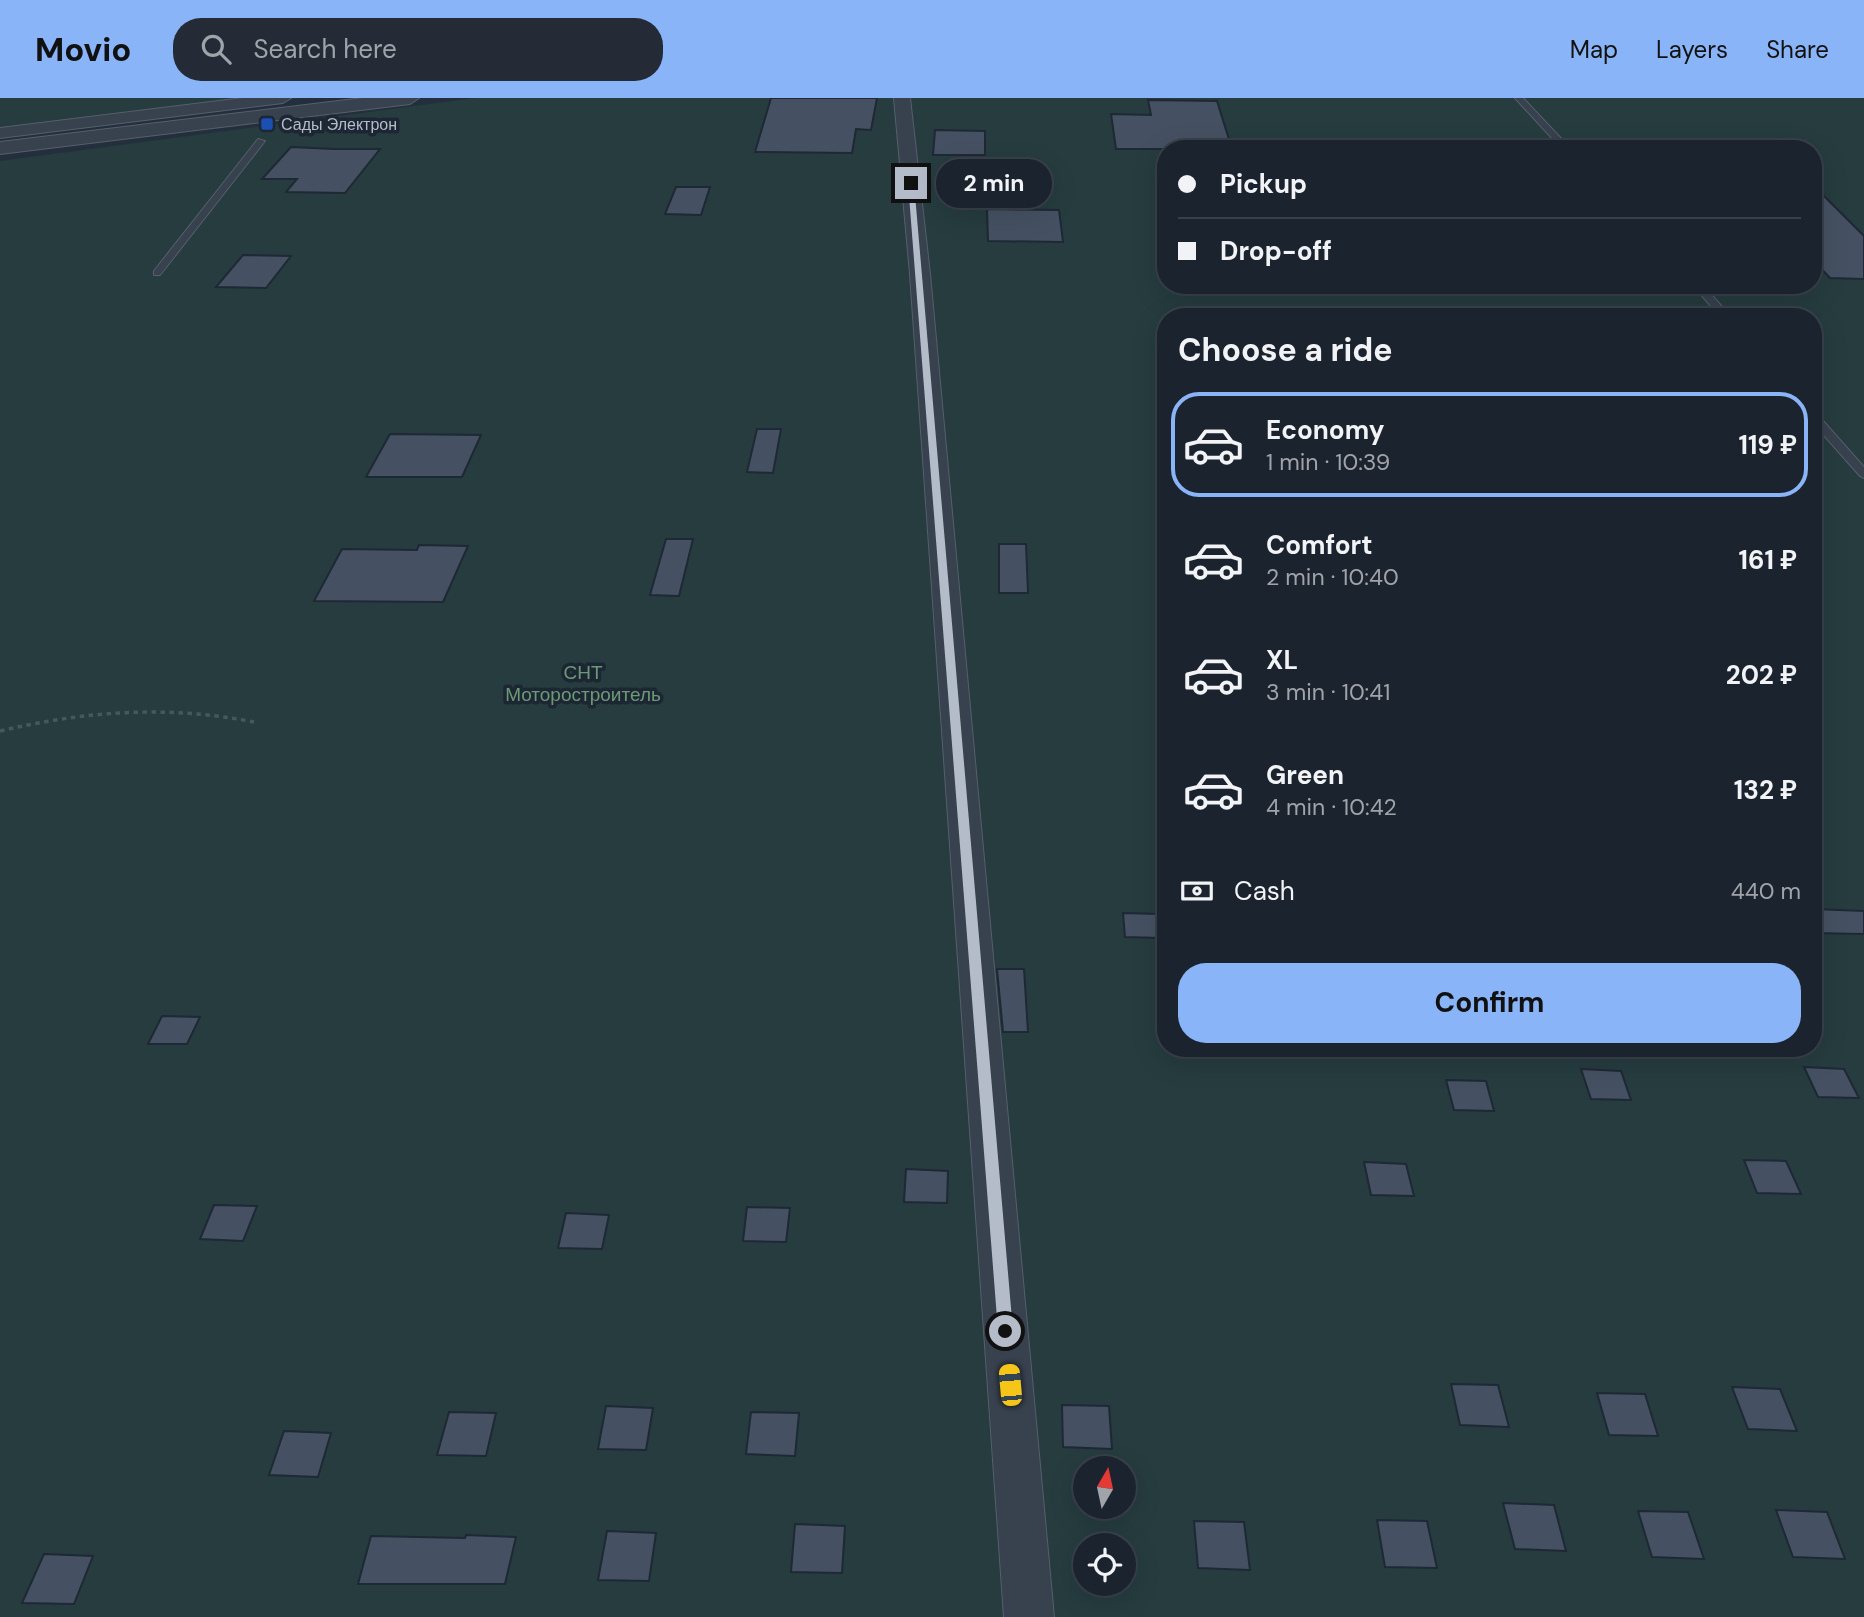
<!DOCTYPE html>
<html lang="en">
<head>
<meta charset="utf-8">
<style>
  :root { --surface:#1b232e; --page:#242b36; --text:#f1f3f6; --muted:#a0a4aa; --line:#39404a; --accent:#8ab4f8 }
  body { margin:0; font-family:"DM Sans",sans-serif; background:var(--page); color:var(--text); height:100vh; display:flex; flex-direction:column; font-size:26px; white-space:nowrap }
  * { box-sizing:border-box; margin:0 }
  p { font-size:23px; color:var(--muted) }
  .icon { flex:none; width:38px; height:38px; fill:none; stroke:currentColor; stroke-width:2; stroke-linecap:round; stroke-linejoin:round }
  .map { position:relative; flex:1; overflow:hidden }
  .drawer { position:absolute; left:1157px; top:210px; width:665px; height:749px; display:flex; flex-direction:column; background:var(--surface); border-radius:28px; box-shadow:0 7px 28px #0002,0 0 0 2px var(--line) }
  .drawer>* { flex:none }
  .hud { position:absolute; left:1157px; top:42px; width:665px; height:154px; border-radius:28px; box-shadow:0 7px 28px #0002,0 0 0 2px var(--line); display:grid; align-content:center; height:154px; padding:0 21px; background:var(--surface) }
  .needle { width:46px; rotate:9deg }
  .fabs { position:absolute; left:1073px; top:1358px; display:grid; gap:14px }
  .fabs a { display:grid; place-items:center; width:63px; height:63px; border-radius:50%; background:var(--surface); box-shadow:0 7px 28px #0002,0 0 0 2px var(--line); font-size:35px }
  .end { position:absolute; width:32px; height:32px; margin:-16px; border:9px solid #b4bcc9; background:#111; box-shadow:0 0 0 4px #111 }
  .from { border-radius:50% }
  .bubble { position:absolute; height:49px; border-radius:24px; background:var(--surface); box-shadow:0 7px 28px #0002,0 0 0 2px var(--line); font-size:23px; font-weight:700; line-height:49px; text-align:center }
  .car { position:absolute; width:21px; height:42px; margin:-21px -10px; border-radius:9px; box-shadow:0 0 5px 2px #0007; background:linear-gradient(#f5c518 24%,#345 0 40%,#f5c518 0 76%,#345 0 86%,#f5c518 0) }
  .hud b { display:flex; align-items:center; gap:24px; height:66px; font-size:26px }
  .hud b+b { border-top:2px solid var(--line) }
  .hud i { width:18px; height:18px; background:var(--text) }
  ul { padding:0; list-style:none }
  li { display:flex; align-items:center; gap:21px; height:105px; margin:0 14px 10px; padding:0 7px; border:4px solid transparent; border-radius:28px }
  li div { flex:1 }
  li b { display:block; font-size:26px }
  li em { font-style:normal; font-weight:700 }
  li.on { border-color:var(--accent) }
  li>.icon { width:63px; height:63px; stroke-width:1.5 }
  h2 { padding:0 21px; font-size:32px; line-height:84px }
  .pay { display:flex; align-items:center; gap:18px; height:77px; padding:0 21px; font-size:26px }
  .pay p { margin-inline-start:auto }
  .button { display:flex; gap:14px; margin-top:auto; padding:14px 21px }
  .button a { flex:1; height:80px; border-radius:28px; background:var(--accent); color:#111; font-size:28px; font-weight:700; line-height:80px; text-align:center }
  header { display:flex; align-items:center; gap:42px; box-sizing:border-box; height:98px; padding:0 35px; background:var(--accent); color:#111 }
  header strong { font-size:33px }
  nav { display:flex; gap:38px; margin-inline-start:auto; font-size:24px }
  .search { width:490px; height:63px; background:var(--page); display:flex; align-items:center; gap:18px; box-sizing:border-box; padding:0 24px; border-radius:28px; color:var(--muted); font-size:26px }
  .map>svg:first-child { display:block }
  .green { fill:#263c3f; fill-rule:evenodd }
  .building { fill:#455162; stroke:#1f2835; stroke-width:2 }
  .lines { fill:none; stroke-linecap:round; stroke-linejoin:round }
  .service-casing { stroke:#565f6c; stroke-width:2 }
  .minor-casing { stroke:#565f6c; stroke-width:2 }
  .tertiary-casing { stroke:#565f6c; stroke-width:2 }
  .path { stroke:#44595c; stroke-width:3.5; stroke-dasharray:4.5 4.5; stroke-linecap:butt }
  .service { fill:#38414e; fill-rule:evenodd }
  .minor { fill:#38414e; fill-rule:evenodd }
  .tertiary { fill:#38414e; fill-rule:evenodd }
  .route { fill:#b4bcc9 }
  .transit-dot { fill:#1a4fb4; stroke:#1d2633; stroke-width:2.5 }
  .labels { text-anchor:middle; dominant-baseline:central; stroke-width:7; stroke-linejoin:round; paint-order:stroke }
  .far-poi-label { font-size:16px; fill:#b4bcc9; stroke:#1d2633; text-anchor:start }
  .park-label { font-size:19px; fill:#6b9a76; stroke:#1d2633 }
</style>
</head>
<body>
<header>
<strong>Movio</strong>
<div class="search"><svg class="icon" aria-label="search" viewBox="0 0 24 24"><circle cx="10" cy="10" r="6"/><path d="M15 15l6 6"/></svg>Search here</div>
<nav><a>Map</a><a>Layers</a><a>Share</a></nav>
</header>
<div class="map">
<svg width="1864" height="1519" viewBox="0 0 1864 1519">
  <rect width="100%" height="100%" fill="#242f3e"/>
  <path class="green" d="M0,0H301L0,38Z
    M475,0H1864V1519H0V63ZM1166,51H1813V187H1166ZM1166,219H1813V950H1166ZM1085,1370H1124V1409H1085ZM1085,1447H1124V1486H1085Z"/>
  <path class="building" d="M771,0H877L871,32L856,31L852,55L755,54Z
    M1148,2L1217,3L1232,51H1116L1111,16L1151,17Z
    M935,32L985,33V57H933Z
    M291,49L333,51H380L345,95L286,94L297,81H262Z
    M1813,87L1864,138V181L1830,180L1813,162Z
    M676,89H710L701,117L665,116Z
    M987,111L1059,112L1063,144L988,143Z
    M243,157L291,158L266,190L216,189Z
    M757,331H781L773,375L747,374Z
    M390,336L481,337L462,379H366Z
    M666,441H693L679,498L650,497Z
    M999,446H1026L1028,495H999Z
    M419,447L468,448L443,504L314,503L342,451L417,452Z
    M1813,811L1864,813V836L1813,835Z
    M1123,815L1159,816L1161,840L1125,839Z
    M997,871H1024L1028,934H1003Z
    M162,918L200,919L187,946H148Z
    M1804,969L1844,971L1859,1000L1818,999Z
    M1581,971L1621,973L1631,1002L1591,1001Z
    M1446,982L1486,983L1494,1013L1454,1012Z
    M1744,1062L1786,1063L1801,1096L1757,1095Z
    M1364,1064L1406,1066L1414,1098L1371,1097Z
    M906,1071L948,1073L947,1105L904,1104Z
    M214,1107L257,1108L243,1143L200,1141Z
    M747,1109L790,1110L786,1144L743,1143Z
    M566,1115L609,1117L602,1151L558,1150Z
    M1451,1286L1498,1287L1509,1329L1460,1327Z
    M1732,1289L1780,1291L1797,1333L1748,1331Z
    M1597,1295L1645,1296L1658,1338L1609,1337Z
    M1062,1307L1109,1308L1112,1351L1063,1349Z
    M606,1308L653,1310L646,1352L598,1351Z
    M449,1314L496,1315L486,1358L437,1357Z
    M751,1314L799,1315L795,1358L746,1356Z
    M284,1333L331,1335L318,1379L269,1377Z
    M1503,1405L1554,1407L1566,1453L1515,1451Z
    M1776,1412L1827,1414L1845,1461L1793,1459Z
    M1638,1413L1688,1414L1704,1461L1652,1459Z
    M1377,1422L1427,1423L1437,1470L1385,1469Z
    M1194,1423L1244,1424L1250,1472L1198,1470Z
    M795,1426L845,1428L842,1475L791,1474Z
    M607,1433L656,1435L649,1483L598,1482Z
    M466,1437L516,1439L505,1486H358L371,1438L465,1440Z
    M44,1456L93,1458L74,1506L22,1505Z"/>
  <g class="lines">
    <g class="service-casing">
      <path id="service" d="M1515,0H1523L1571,51H1562Z
        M258,41L265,43L160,177H154V173Z
        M1693,187H1703L1731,219H1720Z
        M1813,315L1817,316L1864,369V380L1860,378L1813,325Z"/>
    </g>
    <g class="minor-casing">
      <path id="minor" d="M243,0H291L283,5L0,40V30Z
        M894,0H910L930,176L1054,1519H1004L910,176Z"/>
    </g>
    <g class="tertiary-casing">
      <path id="tertiary" d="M363,0H419L410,6L0,56V44Z"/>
    </g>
    <path class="path" d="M0,633C86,613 167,607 254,624"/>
    <use href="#service" class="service"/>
    <use href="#minor" class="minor"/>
    <use href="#tertiary" class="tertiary"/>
  </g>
  <path class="route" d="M911,83L914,85L1013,1233L1005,1240L998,1233L908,85Z"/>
  <rect class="transit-dot" x="260" y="19" width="14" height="14" rx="3.5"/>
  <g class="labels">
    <g class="far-poi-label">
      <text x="281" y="26">Сады Электрон</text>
    </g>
    <g class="park-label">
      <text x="583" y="574">СНТ<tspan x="583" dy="22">Моторостроитель</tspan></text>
    </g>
  </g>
</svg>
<div class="fabs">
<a><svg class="needle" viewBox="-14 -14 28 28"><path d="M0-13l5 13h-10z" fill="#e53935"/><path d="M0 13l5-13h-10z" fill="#a0a4aa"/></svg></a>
<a><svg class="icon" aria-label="locate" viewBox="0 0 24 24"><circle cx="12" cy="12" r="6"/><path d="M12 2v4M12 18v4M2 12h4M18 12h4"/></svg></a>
</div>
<i class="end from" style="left:1005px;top:1233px"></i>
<i class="end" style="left:911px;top:85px"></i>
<div class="bubble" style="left:936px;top:61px;width:116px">2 min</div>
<i class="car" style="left:1010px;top:1287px;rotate:355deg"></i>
<div class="hud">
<b><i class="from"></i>Pickup</b>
<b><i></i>Drop-off</b>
</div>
<section class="drawer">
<h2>Choose a ride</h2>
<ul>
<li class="on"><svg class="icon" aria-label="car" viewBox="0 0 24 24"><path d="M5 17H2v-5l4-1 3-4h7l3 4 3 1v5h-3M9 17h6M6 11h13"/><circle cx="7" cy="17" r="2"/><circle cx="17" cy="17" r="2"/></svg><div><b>Economy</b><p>1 min · 10:39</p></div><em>119 ₽</em></li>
<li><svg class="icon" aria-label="car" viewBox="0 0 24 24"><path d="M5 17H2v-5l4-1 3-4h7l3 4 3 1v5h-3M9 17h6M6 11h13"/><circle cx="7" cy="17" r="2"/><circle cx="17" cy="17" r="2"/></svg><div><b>Comfort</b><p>2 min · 10:40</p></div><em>161 ₽</em></li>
<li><svg class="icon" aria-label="car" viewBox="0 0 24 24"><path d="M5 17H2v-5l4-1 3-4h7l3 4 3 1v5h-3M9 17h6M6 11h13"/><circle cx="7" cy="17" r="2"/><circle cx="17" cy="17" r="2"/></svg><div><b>XL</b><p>3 min · 10:41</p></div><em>202 ₽</em></li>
<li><svg class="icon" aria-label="car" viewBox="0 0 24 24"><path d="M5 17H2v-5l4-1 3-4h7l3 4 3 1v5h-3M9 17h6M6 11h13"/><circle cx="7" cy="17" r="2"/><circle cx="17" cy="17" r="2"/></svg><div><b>Green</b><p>4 min · 10:42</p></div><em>132 ₽</em></li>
</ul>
<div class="pay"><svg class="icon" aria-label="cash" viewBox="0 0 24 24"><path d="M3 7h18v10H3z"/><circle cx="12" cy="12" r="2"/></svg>Cash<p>440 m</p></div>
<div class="button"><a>Confirm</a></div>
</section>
</div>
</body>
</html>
